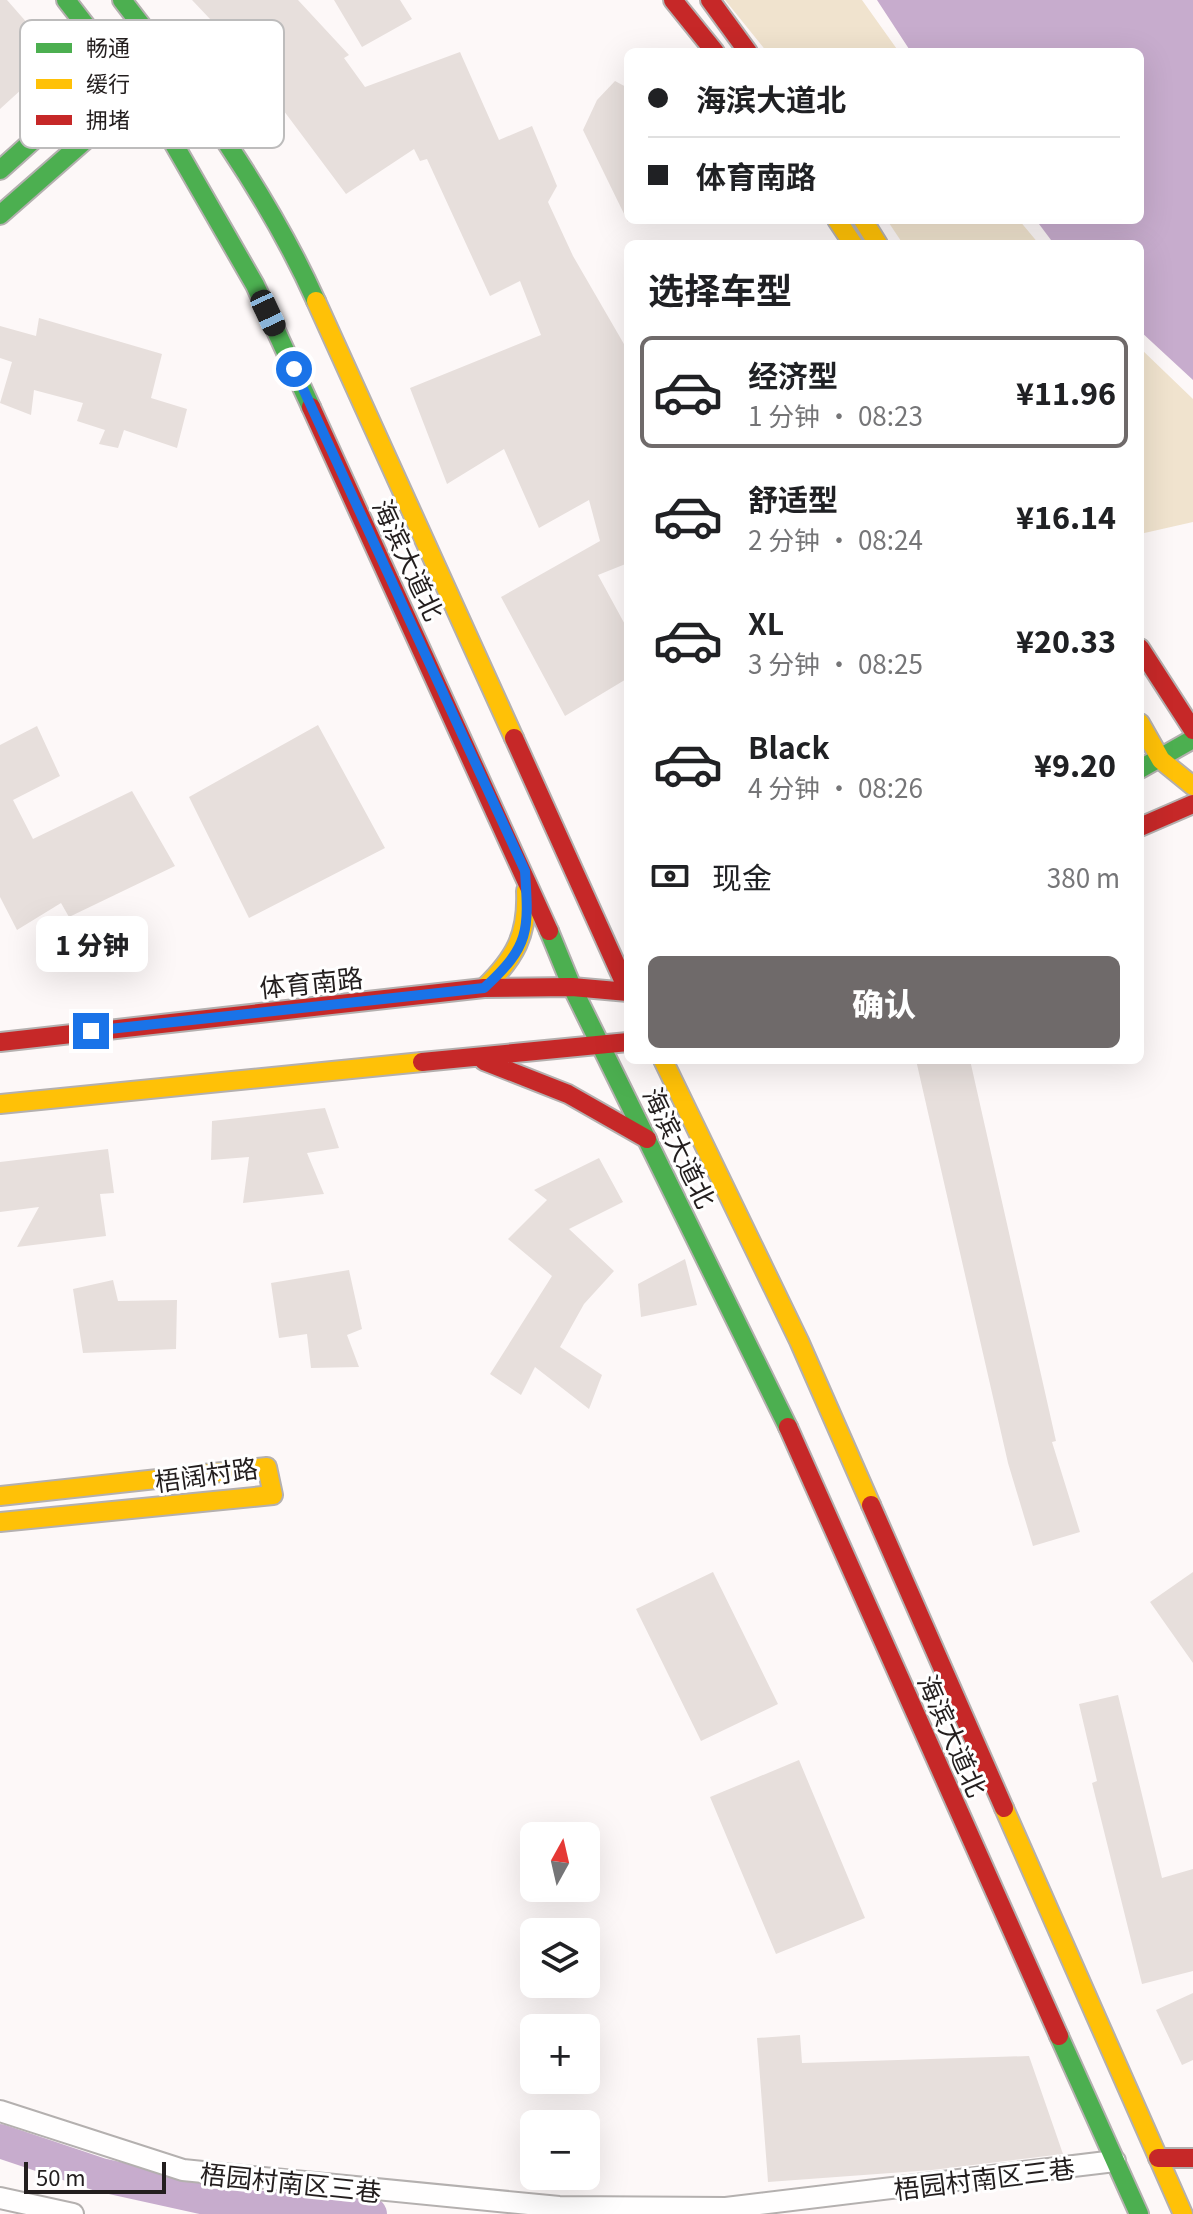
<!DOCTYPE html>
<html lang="zh">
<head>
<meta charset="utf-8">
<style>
  :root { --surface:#fff; --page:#f6f6f6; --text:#202124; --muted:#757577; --line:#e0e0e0; --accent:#6f6a6a }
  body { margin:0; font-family:Georgia,"Noto Sans SC",serif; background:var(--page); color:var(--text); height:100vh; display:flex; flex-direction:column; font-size:30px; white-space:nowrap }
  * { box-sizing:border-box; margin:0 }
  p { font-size:26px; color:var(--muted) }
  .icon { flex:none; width:44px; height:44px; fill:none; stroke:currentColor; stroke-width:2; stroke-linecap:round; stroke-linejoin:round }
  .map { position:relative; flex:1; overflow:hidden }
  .panel { position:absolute; left:624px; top:240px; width:520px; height:824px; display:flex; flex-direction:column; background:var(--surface); border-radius:12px; box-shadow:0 8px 32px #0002 }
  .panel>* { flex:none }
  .hud { position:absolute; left:624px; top:48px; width:520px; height:176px; border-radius:12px; box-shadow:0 8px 32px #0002; display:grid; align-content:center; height:176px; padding:0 24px; background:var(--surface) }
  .needle { width:52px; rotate:8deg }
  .buttons { position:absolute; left:520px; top:1822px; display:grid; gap:16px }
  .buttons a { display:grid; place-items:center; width:80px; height:80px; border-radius:12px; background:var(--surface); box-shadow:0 8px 32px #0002; font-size:40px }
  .scale { position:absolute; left:24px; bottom:20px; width:142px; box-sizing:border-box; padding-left:8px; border:4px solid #231e1e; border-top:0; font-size:22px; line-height:28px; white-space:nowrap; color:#231e1e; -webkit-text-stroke:6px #fff; paint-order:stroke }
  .end { position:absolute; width:36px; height:36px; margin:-18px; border:10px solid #1a73e8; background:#fff; box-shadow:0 0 0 4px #fff }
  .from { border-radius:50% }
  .bubble { position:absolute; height:56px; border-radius:12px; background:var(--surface); box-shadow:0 8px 32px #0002; font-size:26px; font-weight:800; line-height:56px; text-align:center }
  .car { position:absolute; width:24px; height:48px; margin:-24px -12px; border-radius:10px; box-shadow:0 0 6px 2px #0007; background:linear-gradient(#222 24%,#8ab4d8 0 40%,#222 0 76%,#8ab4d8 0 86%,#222 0) }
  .hud b { display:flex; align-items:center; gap:28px; height:76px; font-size:30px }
  .hud b+b { border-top:2px solid var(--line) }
  .hud i { width:20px; height:20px; background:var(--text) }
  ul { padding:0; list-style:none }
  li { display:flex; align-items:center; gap:24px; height:112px; margin:0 16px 12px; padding:0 8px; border:4px solid transparent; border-radius:12px }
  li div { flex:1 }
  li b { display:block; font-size:30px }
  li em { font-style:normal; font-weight:800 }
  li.active { border-color:var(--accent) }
  li>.icon { width:72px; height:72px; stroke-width:1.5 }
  h2 { padding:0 24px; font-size:36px; line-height:96px }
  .pay { display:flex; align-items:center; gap:20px; height:88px; padding:0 24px; font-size:30px }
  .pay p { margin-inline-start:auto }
  .button { display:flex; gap:16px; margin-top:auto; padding:16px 24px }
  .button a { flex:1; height:92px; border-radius:12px; background:var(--accent); color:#fff; font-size:32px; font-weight:800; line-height:92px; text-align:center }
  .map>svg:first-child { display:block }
  .green { fill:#f0e3ce }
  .water { fill:#c7accd }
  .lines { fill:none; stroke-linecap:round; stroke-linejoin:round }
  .river { stroke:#c7accd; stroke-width:34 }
  .building { fill:#e7dfdc }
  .street-casing { stroke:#b4b0af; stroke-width:24 }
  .fast-casing { stroke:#b4b0af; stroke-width:22 }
  .slow-casing { stroke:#b4b0af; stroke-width:22 }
  .jam-casing { stroke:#b4b0af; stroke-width:22 }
  .street { stroke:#fffefe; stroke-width:20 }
  .fast { stroke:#4caf50; stroke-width:18 }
  .slow { stroke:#ffc107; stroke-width:18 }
  .jam { stroke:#c62828; stroke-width:18 }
  .route { stroke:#1a73e8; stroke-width:10 }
  .labels { text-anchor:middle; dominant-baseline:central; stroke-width:6; stroke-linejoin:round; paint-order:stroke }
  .street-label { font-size:26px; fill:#231e1e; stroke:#fff }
  .key { fill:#fff; stroke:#bdbcbc; stroke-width:2 }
  .key-label { font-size:22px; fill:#231e1e }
</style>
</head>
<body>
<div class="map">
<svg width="1193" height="2214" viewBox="0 0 1193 2214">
  <rect width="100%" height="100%" fill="#fdf8f8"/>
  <path class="green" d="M725,0H862L899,52H767Z
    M887,220H1019L1039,244H903Z
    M1140,348L1193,399V522L1140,534Z"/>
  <path class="water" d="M877,0H1193V380L1140,331V244H1054L1036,220H1140V52H911Z"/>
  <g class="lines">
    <path class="river" d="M0,2141L101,2175L247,2207L370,2214"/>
  </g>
  <path class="building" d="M0,0H7L57,57L0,109Z
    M192,0H298L349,55L344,58L365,87L460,52L499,140L532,126L557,186L548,202L573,256L628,351V563L598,575L628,630V678L565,716L501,597L600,541L589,500L539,528L504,449L447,484L410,388L541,335L520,281L490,296L427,159L420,161L414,149L346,194L260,79L264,76Z
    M334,0H400L412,19L362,47Z
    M615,81L628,88V222L583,130L597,100Z
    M39,318L162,354L151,398L187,409L177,448L124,430L118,448L99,444L105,430L77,421L83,403L34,390L31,415L0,403L12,362L0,358V326L36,336Z
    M318,725L385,848L249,918L189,797Z
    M37,726L60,776L13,800L33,839L132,791L175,866L69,917L61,903L17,930L0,897V745Z
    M916,1060H970L1056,1441L1052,1442L1080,1532L1033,1546L1008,1463Z
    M325,1108L339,1148L307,1153L324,1194L243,1203L249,1157L211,1160L212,1121Z
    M108,1149L114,1193L100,1194L106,1236L17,1247L39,1207L0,1212V1162Z
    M599,1158L623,1202L569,1229L614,1271L584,1304L560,1347L602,1375L589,1409L535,1367L521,1395L490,1374L552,1276L508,1239L547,1200L534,1190Z
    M685,1259L697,1305L641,1317L638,1284Z
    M349,1270L362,1329L347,1335L359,1367L311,1368L307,1334L279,1338L271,1283Z
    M113,1280L118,1301L177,1300L176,1349L83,1353L73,1289Z
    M713,1572L778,1704L701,1741L636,1609Z
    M1193,1572V1663L1150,1602Z
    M1118,1695L1162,1878L1193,1869V1971L1142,1984L1092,1783L1097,1781L1079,1704Z
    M799,1760L865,1918L776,1954L710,1797Z
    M1193,1993V2060L1182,2065L1156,2010Z
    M800,2035L802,2063L1029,2056L1063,2154L932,2170L768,2182L757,2038Z"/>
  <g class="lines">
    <g class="street-casing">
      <path id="street" d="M0,2111L183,2170L559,2207L726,2208L1115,2161
        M0,2198L73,2214"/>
    </g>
    <g class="fast-casing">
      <path id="fast" d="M66,0L163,125L255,285L311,407
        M122,0C195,94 267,192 316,301
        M0,170L117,65
        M0,215L139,93
        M1140,769L1193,739
        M549,931L572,987L788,1427
        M1059,2036L1139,2214"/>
    </g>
    <g class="slow-casing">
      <path id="slow" d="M837,220L853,244
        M863,220L878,244
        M316,301L514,738
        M1140,723L1161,760L1193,786
        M484,988C515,958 528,935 526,891
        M663,1060L799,1341L871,1505
        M0,1104L422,1062
        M0,1496L267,1467L273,1495L0,1522
        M1004,1808L1183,2214"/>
    </g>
    <g class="jam-casing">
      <path id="jam" d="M673,0L715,52
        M710,0L748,52
        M311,407L549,931
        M1140,648L1193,730
        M514,738L628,991
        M1140,827L1193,804
        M0,1042L484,988L572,987L628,992
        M484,1061L568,1094L647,1139
        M422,1062L628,1042
        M788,1427L1059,2036
        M871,1505L1004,1808
        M1158,2158H1193"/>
    </g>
    <use href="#street" class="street"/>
    <use href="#fast" class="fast"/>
    <use href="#slow" class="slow"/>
    <use href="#jam" class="jam"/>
  </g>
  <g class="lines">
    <path class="route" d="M91,1031L484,988C530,946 529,931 525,871L294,369"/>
  </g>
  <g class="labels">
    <g class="street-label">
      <text transform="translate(410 559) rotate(65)">海滨大道北</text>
      <text transform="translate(311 981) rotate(-6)">体育南路</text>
      <text transform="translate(681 1147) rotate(64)">海滨大道北</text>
      <text transform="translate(206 1473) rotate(-8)">梧阔村路</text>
      <text transform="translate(954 1735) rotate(66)">海滨大道北</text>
      <text transform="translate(984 2177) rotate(-7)">梧园村南区三巷</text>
      <text transform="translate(291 2181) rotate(6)">梧园村南区三巷</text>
    </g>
  </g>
  <rect x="20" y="20" width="264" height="128" rx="12" class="key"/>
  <rect x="36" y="43" width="36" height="10" fill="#4caf50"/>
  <rect x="36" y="79" width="36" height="10" fill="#ffc107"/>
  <rect x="36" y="115" width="36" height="10" fill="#c62828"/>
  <g class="key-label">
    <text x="86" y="56">畅通</text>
    <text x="86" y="92">缓行</text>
    <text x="86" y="128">拥堵</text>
  </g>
</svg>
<div class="buttons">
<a><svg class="needle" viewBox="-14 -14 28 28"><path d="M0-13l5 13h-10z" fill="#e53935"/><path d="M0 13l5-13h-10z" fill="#757577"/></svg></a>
<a><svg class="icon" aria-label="layers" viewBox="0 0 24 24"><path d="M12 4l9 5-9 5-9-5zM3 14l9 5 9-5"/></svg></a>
<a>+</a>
<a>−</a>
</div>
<div class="scale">50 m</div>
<i class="end from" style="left:294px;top:369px"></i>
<i class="end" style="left:91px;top:1031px"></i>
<div class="bubble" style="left:36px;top:916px;width:112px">1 分钟</div>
<i class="car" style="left:268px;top:313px;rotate:155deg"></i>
<div class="hud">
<b><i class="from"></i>海滨大道北</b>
<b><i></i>体育南路</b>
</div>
<section class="panel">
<h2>选择车型</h2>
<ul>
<li class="active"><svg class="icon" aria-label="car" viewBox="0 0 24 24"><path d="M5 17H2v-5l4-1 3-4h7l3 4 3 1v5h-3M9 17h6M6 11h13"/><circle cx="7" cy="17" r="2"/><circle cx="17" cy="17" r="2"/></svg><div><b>经济型</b><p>1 分钟 · 08:23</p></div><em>¥11.96</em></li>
<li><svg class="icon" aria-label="car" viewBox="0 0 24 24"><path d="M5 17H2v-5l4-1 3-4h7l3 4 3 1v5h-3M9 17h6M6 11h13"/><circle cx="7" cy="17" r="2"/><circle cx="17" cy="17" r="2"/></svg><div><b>舒适型</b><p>2 分钟 · 08:24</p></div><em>¥16.14</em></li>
<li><svg class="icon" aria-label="car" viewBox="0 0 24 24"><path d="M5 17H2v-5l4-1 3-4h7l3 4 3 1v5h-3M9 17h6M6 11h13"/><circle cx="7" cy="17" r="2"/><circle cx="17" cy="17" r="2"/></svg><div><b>XL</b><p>3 分钟 · 08:25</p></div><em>¥20.33</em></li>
<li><svg class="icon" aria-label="car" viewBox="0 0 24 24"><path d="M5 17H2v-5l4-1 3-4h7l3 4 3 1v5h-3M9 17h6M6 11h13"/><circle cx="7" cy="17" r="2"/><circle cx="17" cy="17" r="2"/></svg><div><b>Black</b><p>4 分钟 · 08:26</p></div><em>¥9.20</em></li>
</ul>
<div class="pay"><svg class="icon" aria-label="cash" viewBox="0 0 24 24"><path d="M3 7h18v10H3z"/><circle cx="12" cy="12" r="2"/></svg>现金<p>380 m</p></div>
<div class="button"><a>确认</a></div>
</section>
</div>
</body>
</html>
